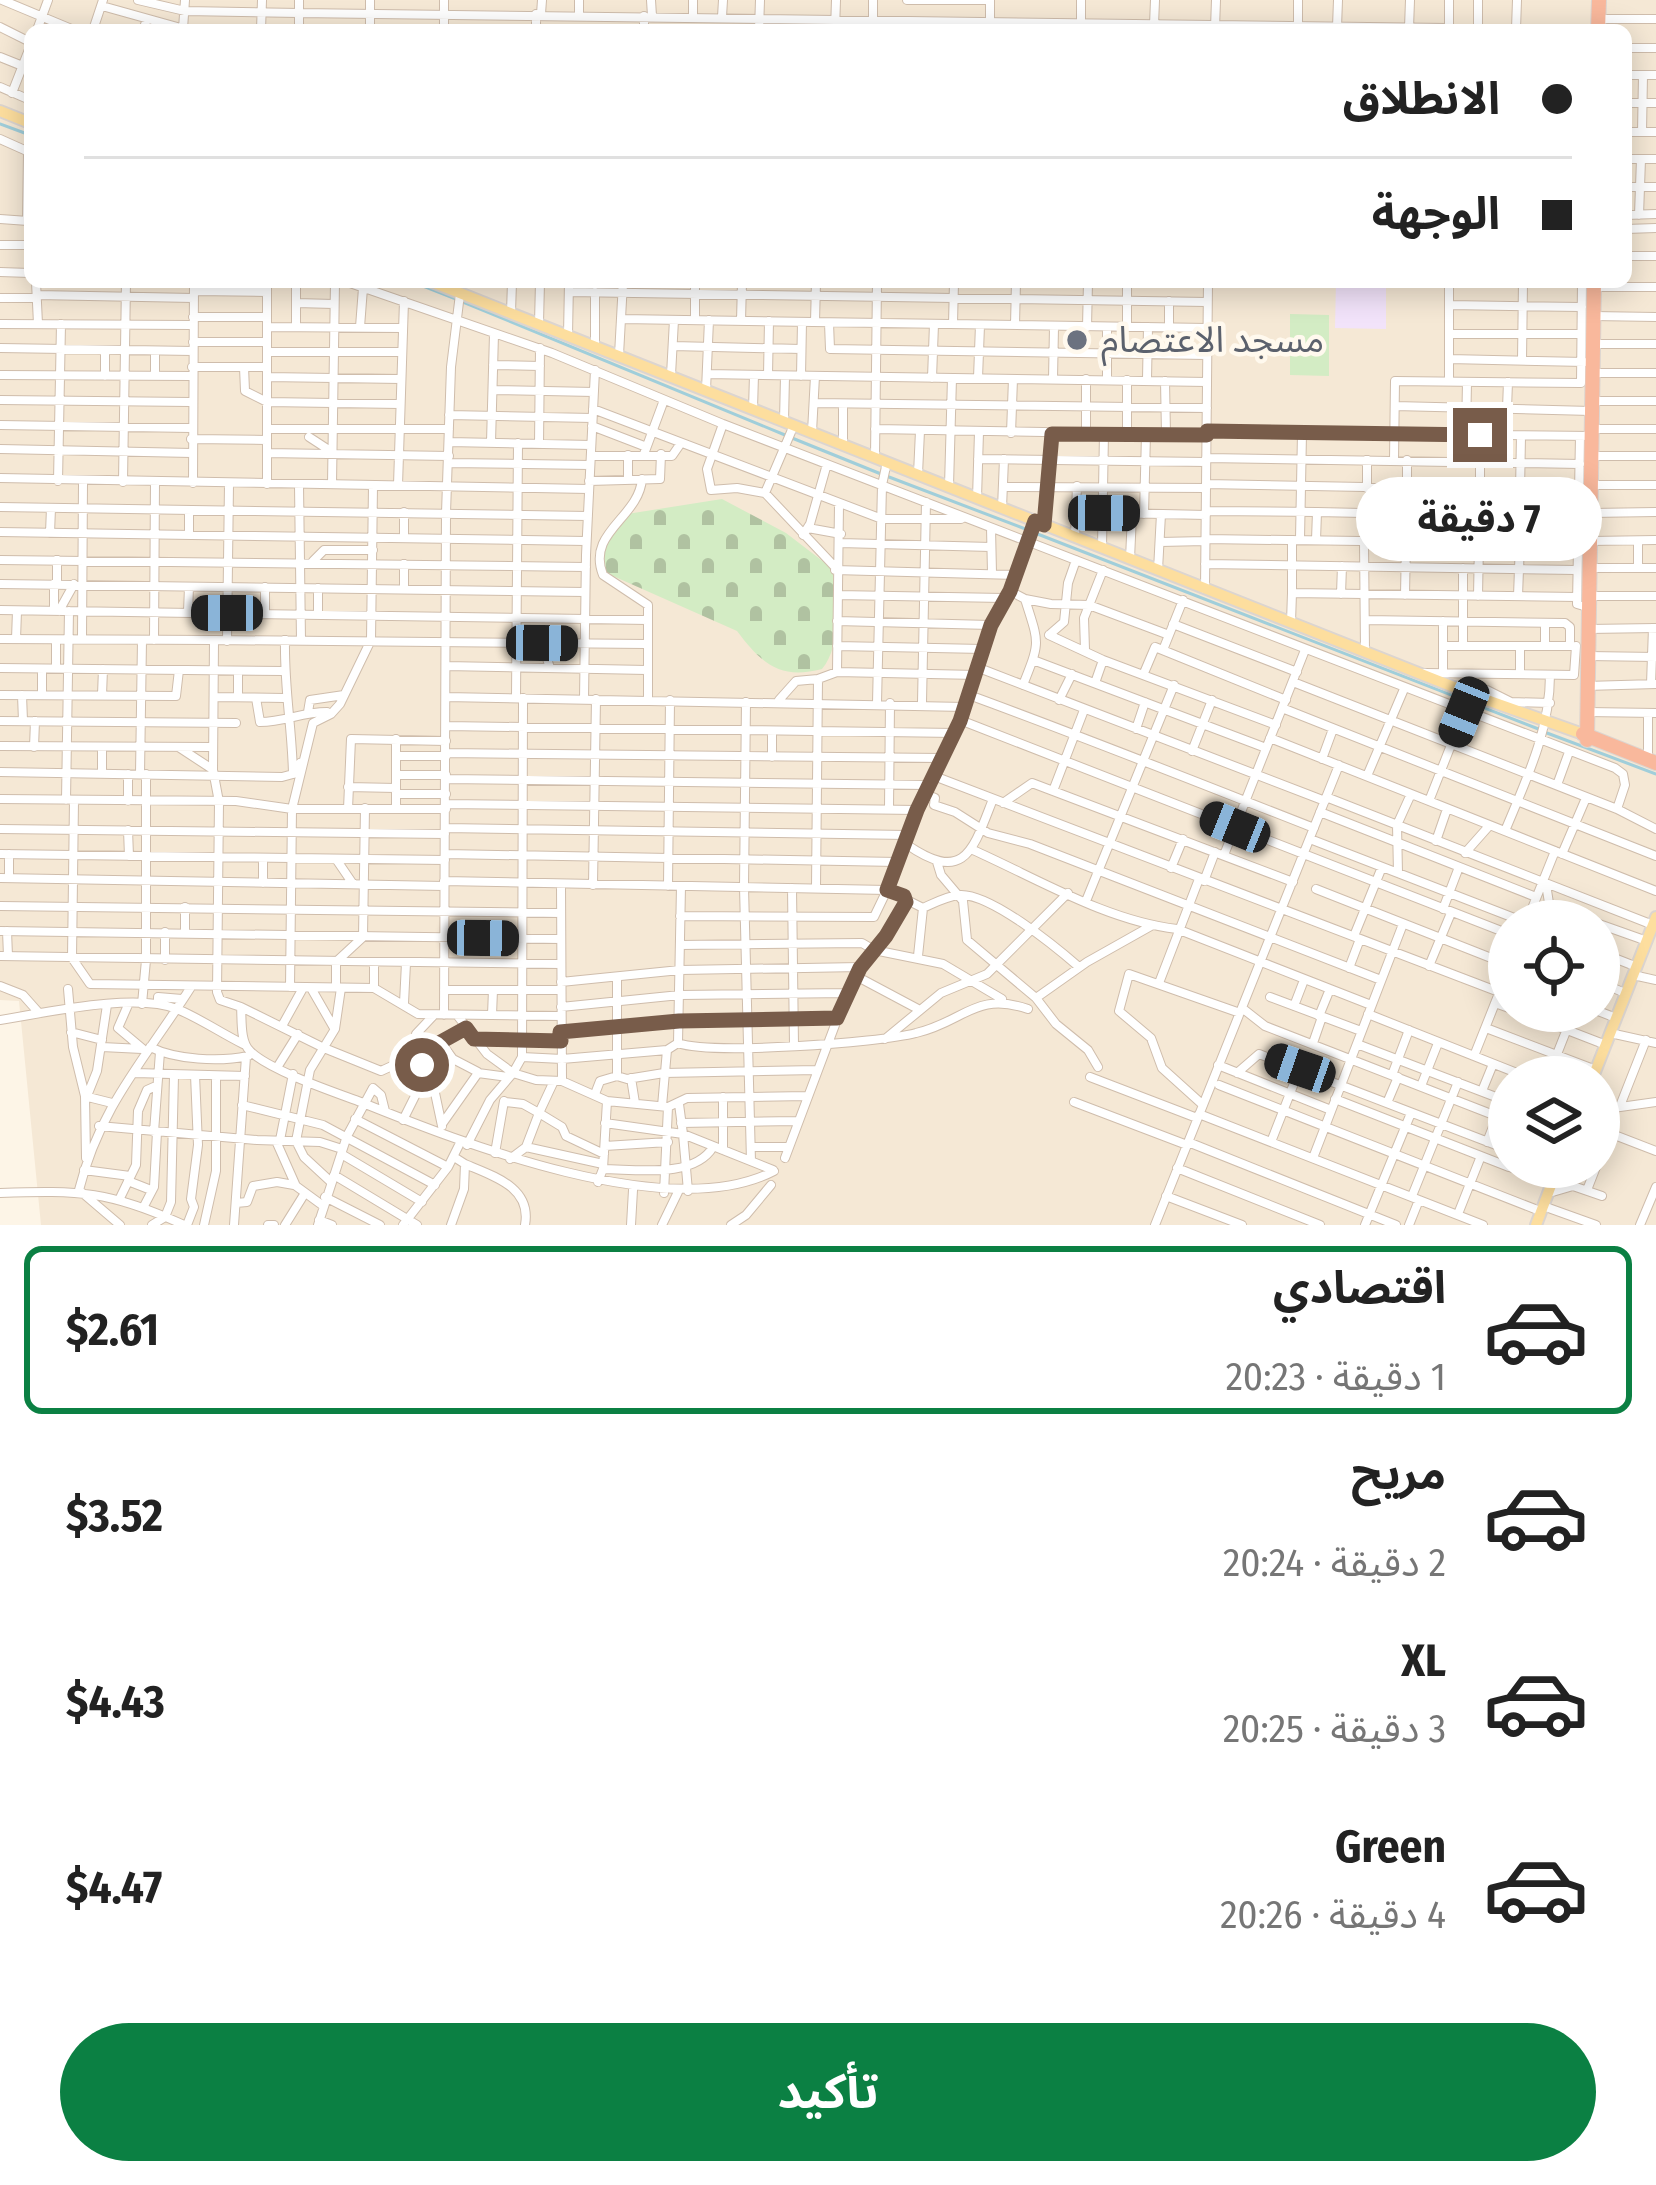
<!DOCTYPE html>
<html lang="ar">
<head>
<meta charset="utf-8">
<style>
  :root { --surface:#fff; --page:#f6f6f6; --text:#222; --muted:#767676; --line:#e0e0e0; --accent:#0b8043 }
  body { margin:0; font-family:"Fira Sans Condensed","Noto Sans Arabic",sans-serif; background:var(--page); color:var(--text); direction:rtl; height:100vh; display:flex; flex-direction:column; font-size:45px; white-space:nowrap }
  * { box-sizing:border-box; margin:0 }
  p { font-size:39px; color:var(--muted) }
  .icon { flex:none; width:66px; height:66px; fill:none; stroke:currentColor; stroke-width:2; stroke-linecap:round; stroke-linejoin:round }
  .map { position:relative; height:1225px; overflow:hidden; direction:ltr }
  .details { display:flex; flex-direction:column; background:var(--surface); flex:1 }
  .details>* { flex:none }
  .hud { position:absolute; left:24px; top:24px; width:1608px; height:264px; border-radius:18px; box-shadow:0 6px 30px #0003; direction:rtl; display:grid; align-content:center; height:264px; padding:0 60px; background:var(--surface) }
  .fabs { position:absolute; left:1488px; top:900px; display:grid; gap:24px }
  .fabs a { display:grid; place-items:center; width:132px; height:132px; border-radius:50%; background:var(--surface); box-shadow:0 6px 30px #0003; font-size:60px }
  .end { position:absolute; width:54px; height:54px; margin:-27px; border:15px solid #785c4a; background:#fff; box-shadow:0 0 0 6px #fff }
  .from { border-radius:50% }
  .bubble { position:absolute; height:84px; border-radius:42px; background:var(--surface); box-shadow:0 6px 30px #0003; font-size:39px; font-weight:700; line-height:84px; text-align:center; direction:rtl }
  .car { position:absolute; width:36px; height:72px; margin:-36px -18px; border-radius:15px; box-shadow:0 0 9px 3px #0007; background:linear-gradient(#222 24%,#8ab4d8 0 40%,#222 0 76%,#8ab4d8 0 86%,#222 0) }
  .hud b { display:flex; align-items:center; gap:42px; height:114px; font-size:45px }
  .hud b+b { border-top:3px solid var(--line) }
  .hud i { width:30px; height:30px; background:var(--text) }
  ul { padding:21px 0 0; list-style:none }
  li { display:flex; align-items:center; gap:36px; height:168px; margin:0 24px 18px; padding:0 36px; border:6px solid transparent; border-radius:18px }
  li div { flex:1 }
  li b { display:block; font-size:45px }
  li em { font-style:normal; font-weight:700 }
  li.selected { border-color:var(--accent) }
  li>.icon { width:108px; height:108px; stroke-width:1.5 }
  .cta { display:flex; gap:24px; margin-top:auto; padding:24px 60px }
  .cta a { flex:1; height:138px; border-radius:72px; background:var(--accent); color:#fff; font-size:48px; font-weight:700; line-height:138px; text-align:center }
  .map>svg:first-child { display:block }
  .residential { fill:#f5e8d5; fill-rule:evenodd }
  .education { fill:#f2e3fa }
  .cemetery { fill:url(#cemetery-stones) }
  .park { fill:#d3ecc4 }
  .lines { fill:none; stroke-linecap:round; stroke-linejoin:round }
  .stream { stroke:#a0ceda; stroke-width:3 }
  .minor-casing { stroke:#cfbdac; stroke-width:10 }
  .major-casing { stroke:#dcd5d0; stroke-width:14 }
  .highway-casing { stroke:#dcd5d0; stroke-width:16 }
  .minor { stroke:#fff; stroke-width:8 }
  .major { stroke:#fdde9e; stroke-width:10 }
  .highway { stroke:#f9b89c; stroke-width:14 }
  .route { stroke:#785c4a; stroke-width:15 }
  .worship-dot { fill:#6b7280; stroke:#fff9ee; stroke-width:4.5 }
  .labels { text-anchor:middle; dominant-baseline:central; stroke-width:9; stroke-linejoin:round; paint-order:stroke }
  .worship-label { font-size:36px; fill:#5b616d; stroke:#fff9ee; text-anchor:start }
</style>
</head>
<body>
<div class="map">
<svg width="1656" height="1225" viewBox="0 0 1656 1225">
  <defs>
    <pattern id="cemetery-stones" width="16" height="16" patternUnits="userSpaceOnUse" patternTransform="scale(3)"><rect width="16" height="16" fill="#d3ecc4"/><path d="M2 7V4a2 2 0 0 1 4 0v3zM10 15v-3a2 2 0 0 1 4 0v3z" fill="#b0c2a1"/></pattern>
  </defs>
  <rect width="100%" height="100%" fill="#fdf5e7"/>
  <path class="residential" d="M0,0H1656V1225H41L19,1001L0,1000ZM30,30H1626V282H30ZM1509,921H1599V1011H1509ZM1509,1077H1599V1167H1509Z"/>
  <path class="education" d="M1336,282H1386V329L1335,328Z"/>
  <path class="cemetery" d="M722,499L786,533L833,569C834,600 843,644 822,669C780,680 762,664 737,631L604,572V545L627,514Z"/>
  <path class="park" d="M1290,314L1329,315V376L1290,375Z"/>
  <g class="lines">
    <path class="stream" d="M0,124L30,135
      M413,282L456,299
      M463,302L785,435
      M792,438L881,474
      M889,477L1028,530
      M1035,533L1541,730
      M1547,733L1656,774"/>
    <g class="minor-casing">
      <path id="minor" d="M2,0L74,30
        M138,0L185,11L299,13L1596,30
        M444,0V30
        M651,0L652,16
        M907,0H990V22
        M1298,0V27
        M102,6L188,30
        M536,14V30
        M541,14L542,0
        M579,15V0
        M693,17V0
        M722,17L723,0
        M873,19V0
        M1600,19H1656
        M1081,23V0
        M1154,25L1155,0
        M0,27L30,42
        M1337,27L1338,0
        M1215,28L1216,0
        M1409,28L1410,0
        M1449,28V0
        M183,29L185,0
        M1478,29V0
        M1516,29L1517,0
        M37,30L48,0
        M93,30L103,0
        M143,30L147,19
        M261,30L262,0
        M299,30V0
        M370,30V0
        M644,30V16
        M759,30L760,0
        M835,30L836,0
        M1626,48H1656
        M0,57L30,69
        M1626,75H1656
        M0,87L30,100
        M12,93L30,47
        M1626,103H1656
        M1626,132H1656
        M1642,132L1643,75
        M0,139L29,152
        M1626,159H1656
        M1626,187H1656
        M1626,215L1656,214
        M1639,215L1641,159
        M0,219L28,221
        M27,220L28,152
        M1626,229L1656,228
        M0,245H30
        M1626,256H1656
        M0,272L30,273
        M36,282L38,324
        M267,282V484
        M347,282L552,353L723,424L1615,768L1623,774L1625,785L1617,809
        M1595,287H1656
        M194,291L267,292
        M569,292L1207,302
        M595,292V345
        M37,295L194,298
        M0,298H37
        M296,303L334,304
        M1449,305L1582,307
        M511,312L512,282
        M1593,316L1656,317
        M193,317H267
        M621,319L1207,328
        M695,319V282
        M741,321L742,282
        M815,322L816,282
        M539,323L540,282
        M829,323L830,349L1207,355
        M0,324L193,325
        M953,324L954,282
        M1015,325L1016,282
        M267,327L403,328
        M296,327V282
        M360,327L363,288
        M1087,327L1088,282
        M1127,327V282
        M1169,327V301
        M1449,334H1581
        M568,335L569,282
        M193,342H267
        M1595,344H1656
        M673,346L801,349
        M0,348L193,351
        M155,351V376
        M267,352H402
        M619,355L623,282
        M1449,359L1585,362
        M1522,360L1523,282
        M493,365L540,366
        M192,367H267
        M244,367L245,391L267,402L400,404
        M1593,373H1656
        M707,374L1207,382
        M0,375L192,376
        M671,375L674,320
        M768,375L769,321
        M105,376V350
        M801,376L802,322
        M267,377L401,379
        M932,378L934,324
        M978,378L980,325
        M1053,379L1054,327
        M1107,379V327
        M1147,379L1148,327
        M1165,381L1166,434
        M1449,381V282
        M493,390L594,392
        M706,390L709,320
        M0,400L191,402
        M1594,401H1656
        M814,403L1207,408
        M1395,406L1591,411
        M593,409L882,519H961
        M753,409L754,375
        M449,415L592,418
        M784,421L785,376
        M723,424L707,469L711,490L737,488L765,493L835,567
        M0,425L191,428
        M592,426L644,446
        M267,429H449
        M875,429L1207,435
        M1592,429H1656
        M1207,431L1591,436
        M812,432L815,376
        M1011,433L1013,379
        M1086,433V379
        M1127,434V380
        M1466,434L1467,382
        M1480,435V490
        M1506,435L1508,382
        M1580,436L1577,604L1587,607
        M309,437L332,452
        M191,439L267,440
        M449,442L591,445
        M491,442L494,334
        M539,444L540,348
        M843,444V404
        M0,449L192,453
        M267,453L449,456
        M644,454L664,400
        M591,456H672L681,443
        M1592,456H1656
        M875,457L877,282
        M1206,458L1580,464
        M978,459L1206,462
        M1394,460L1395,381L1581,383L1582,282
        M1407,460V488
        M449,463L590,465
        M918,474L920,431
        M0,478L589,489
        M642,479C639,518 586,532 603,575L648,605V700
        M628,480V455
        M58,481L61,324
        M589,481L660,479L661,454
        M123,482L126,282
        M193,483L194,282
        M332,484L335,282
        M1206,484L1579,491
        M299,485L301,640
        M398,485L404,301
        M1592,485H1656
        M949,486L952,378
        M1003,487L1206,488
        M1367,488V460
        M1520,491L1521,436
        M765,493L794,425
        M977,498L979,432
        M0,507L588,516
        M1002,508L1004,459
        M1206,511L1317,512
        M404,512V538
        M1076,512L1206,515
        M1591,513L1656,512
        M1144,514L1146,434
        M1044,525L1051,434
        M808,528L841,534
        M991,528L992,573
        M0,532L586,541
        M50,533L51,508
        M189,535V510
        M803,535L810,524L827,464
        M1075,536L1077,486
        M1205,539L1578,544
        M1300,539L1302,433
        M1292,540V593
        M1316,540L1317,512L1589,518
        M1364,541L1365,652
        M1390,541L1391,488
        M1415,541V514
        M1463,541V489
        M1504,541L1505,490
        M1590,541L1656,540
        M1638,541V568
        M1160,542L1205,541
        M840,543L991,547
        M1102,547L1104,433
        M1130,559L1132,514
        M0,560L586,567
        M57,560V584
        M313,561L324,550H373
        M1205,564L1577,570
        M1589,568H1656
        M835,570L1016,575
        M1158,570L1161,514
        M0,584L585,592
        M54,584V611
        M404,589V564
        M1205,589L1208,282
        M1010,591L1025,599C1039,644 1041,640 1023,685
        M1341,594L1342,566
        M838,595L1003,598
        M1405,595L1406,541
        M1478,596L1479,542
        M1518,596L1520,542
        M1589,596H1656
        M1025,599L1051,604L1089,605L1169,635
        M0,610L648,620
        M59,611L74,584
        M188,612L189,587
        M265,613V587
        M318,614V588
        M1366,620L1565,623L1570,627V646
        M837,621L990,625
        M1443,621V672
        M1291,622L1292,593L1577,597
        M1173,624L1297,672
        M1588,629L1656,628
        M1049,635L1103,660L1276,725
        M1049,635L1064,622L1068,583L1076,560
        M0,639L214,640L213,770L219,802L217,992L220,1000L241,1007C242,1020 240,1042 250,1051C269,1070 331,1091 358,1101C462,1143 670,1225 774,1171
        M16,639L17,611
        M82,639L83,482
        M154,640L155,482
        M214,640L647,644
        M285,640C284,688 292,727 293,774
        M227,641L229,484
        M542,643L550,668
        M837,646L983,649
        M1443,646H1573
        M1463,646V568
        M1520,646V674
        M1545,646V623
        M1085,650L1084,618L1103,570
        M1163,650L1183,600
        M1588,656L1656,657
        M1033,660L1266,748
        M446,666L647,670
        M0,668L284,671
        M56,668V640
        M979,668L1325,801
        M42,669V695
        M837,672L839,504
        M1144,673L1155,647L1286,700
        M1425,673L1574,675L1576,646
        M1293,682L1617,809L1656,829
        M1095,683L1103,660
        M1651,684L1653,628
        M1586,686L1656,684
        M1487,690L1511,702L1550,703
        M0,695L176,696L179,670
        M22,695L23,721
        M102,695L103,669
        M969,695C1084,737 1199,783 1314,828
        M214,697L284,698
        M238,697V671
        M446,697L965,707
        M256,698L260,722C285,722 301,712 327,712
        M516,698L518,443
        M584,699L586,555L595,370
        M779,700L796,681L818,679L837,672L977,675
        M1059,700L1072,674
        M746,702L744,887L751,1161
        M877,703L882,485L887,462
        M922,703L926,502
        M1282,708L1656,856
        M308,712L310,700L344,695
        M1587,712L1656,713
        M960,720L1509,934
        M0,721L236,723
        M446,726L955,733
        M1136,729L1145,702
        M1270,738L1656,891
        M396,739V809
        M0,746L213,747
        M34,747L35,721
        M102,748V773
        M180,748L212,769
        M1192,751L1212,700
        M446,753L942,758
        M396,756H446
        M772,757V731
        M1322,759L1333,729
        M1648,759V713
        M0,772L282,777L293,774L300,763
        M140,774L142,640
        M396,775H446
        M934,776L1499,992
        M1367,776L1404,689
        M446,779L929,785
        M1557,785L1569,752
        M348,787L396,788
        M1053,791L1084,710
        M396,794H446
        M925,794L935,798L934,805L955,812L988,833L1030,844L1381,980
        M1326,797L1653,925
        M0,799L236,801L292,809H446
        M66,800L69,611
        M74,800L72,958L90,984L374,988V963
        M128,801V774
        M1429,801L1464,712
        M1003,803L1032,783L1293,882
        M446,804L917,810
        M348,809L351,739L446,741
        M889,809L890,703
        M1320,812L1536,897
        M445,828L907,835
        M0,829L445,834
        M128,830L129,856
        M1505,831C1526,780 1550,731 1550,675
        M1310,839L1522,921
        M1436,841L1447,809
        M906,844C965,885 973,850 993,799
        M973,850C1038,879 1107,921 1177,929L1371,1005
        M1465,853L1489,826
        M0,854L445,860
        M445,854L897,862
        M1562,854L1586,798
        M1224,855L1305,650
        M336,859L353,884
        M937,862L941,875L963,901L967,940L1036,998L1056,1024L1088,1050L1098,1067
        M1171,868L1183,839
        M1398,873L1397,825L1411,794
        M0,878L444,886
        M9,878V854
        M444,881L887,890L917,810L955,733L990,625L1010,591L1035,521
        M1204,881L1215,852
        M263,883V858
        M1546,884L1549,903L1592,921
        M561,885L562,1081
        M593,885L596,699
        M668,886L670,700
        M816,887L818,679
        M792,888L794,1045
        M1316,889L1509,965
        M1086,901L1174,685
        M0,906L561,913
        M185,907V933
        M1443,909L1459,867
        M680,916L874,917L887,890L923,908C934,903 947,896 959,895C989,892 1056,947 1079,967
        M1527,921L1555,851
        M1599,924L1647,941
        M0,931L561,939
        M7,931L8,956
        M1354,936L1382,867
        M680,945L862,943L874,950L943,964L1002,999
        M1599,948L1607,927
        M1599,952L1637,967
        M0,956L560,964
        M918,956L923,908
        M165,960V932
        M1429,966L1451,913
        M1349,968L1360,939
        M1633,975L1656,980
        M856,976L918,1009
        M561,982L680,970L860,967
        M1599,982L1625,993
        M1159,983L1199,879
        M0,986L23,995L39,1013
        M290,987L292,809L313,723L331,714L340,704L371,640L373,486
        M336,987V962L363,937L365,808
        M311,988L334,1028
        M374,988L418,1014L561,1016
        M68,989L73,1047L85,1096L86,1158
        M444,990H561
        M1270,997L1361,1031
        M1036,998L1087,962L1151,926
        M404,1003L406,963
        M1495,1003L1509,1008
        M142,1004L146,960V774
        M158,1004V997L182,999
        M128,1005L118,1028L143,1049
        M1294,1006L1304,980
        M241,1007L324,1048L381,1071L407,1059L422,1065
        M561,1007L680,995L847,993
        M1242,1008L1265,1026L1509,1121
        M1518,1011L1606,1045
        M1598,1011L1616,1018
        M1368,1014L1527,1077
        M444,1015L446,513L451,367L460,294
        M457,1015L487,1054L513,1073L522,1057L523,698
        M492,1015L493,990
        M1319,1016L1330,989
        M0,1020C45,1013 135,992 177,1009C199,1018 221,1033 243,1044
        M282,1026L303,988
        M1486,1028L1596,1070
        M71,1032L102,1040
        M560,1032L679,1021L837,1018
        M1610,1033L1656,1043
        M475,1039L561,1041
        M885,1039L941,993L987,974L1068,893
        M678,1043L681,886
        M1313,1043L1322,1017
        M442,1044L453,1059L478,1072
        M1357,1044L1509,1102
        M102,1047L142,1049
        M150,1047C176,1060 220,1062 248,1056
        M419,1054L466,1028
        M1474,1056L1509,968
        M522,1057L562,1059L667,1050L678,1043C711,1055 878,1043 916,1033C964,1022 975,991 1028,1009
        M1218,1065L1331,1110
        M278,1066L298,1034
        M135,1073L245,1076
        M1237,1073L1259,1054L1509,1150
        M1392,1075L1409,1030
        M617,1076V977
        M1090,1077L1197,1118
        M1548,1077L1574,1011
        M631,1078L635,1103
        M423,1080L435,1093L442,1126
        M1219,1085L1540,1211
        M1421,1086L1438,1043
        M1482,1091L1493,1064
        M595,1094L600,1081L617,1076L627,1079L664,1073L817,1070
        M87,1096L97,1071L107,1005
        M88,1097L112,1103
        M723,1097V1150
        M1335,1099L1509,1167
        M505,1102L523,1104L539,1113L554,1081
        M1074,1102L1187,1145
        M1387,1103L1398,1077
        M679,1104L683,1134L773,1170
        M242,1105L323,1125L435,1185
        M1203,1105L1162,1068L1151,1038L1119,1011L1129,974L1240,1013
        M662,1106L667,1050
        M1620,1106L1646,1040
        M1599,1110L1656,1102
        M1199,1114L1483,1225
        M355,1119L448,1167
        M403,1120L423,1080L416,1034L433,1016
        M605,1123L683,1134L688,1191
        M681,1123L797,1121
        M442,1124L478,1073L508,1077
        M99,1126L257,1140L320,1142L342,1149
        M1599,1129L1656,1151
        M154,1132L160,1052
        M280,1140L293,1074
        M276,1141L296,1186L322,1205
        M1188,1142L1396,1225
        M1271,1142L1300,1068
        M1487,1142L1509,1086
        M467,1145L490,1100L513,1073L536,1080L562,1081L607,1101L668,1107L687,1098L807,1096
        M605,1146L668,1142
        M526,1147L603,1164
        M751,1147H788
        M495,1153L504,1101
        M343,1155L422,1202
        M785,1158L847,993C863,960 889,935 906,902
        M1313,1158L1403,924
        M510,1159L526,1147L539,1113L562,1127L566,1136L604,1154
        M1599,1159L1611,1133
        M465,1164C493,1176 532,1187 525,1225
        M1510,1167L1552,1183
        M1177,1168L1320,1225
        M603,1169C635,1169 694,1179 713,1147
        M84,1170L130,1176
        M334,1175L417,1225
        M128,1181L151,1190
        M331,1182L304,1157L296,1141L310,1070L335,1029L341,988
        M598,1182L603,1169L607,1101
        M1587,1190L1596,1167
        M0,1193C80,1190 110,1191 184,1225
        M664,1193L668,1107
        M1549,1193L1573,1186L1602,1196
        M1166,1196L1242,1225
        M1412,1196L1458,1082
        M325,1197L380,1225
        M120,1198L136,1165L138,1111L147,1090L156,1086
        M236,1203L247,1202L253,1186L277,1182L294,1185
        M1543,1206L1596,1225
        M143,1208L154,1187L157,1132
        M1458,1214L1481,1156
        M319,1220L332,1225
        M120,1225L79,1190C100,1106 146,1058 191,987
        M152,1225L165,1217L171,1202L174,1076
        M187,1225L194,1207L191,1199L198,1145L195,1075
        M204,1225L216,1171V1076
        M234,1225L246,1057
        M268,1225H274
        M285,1225L305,1193
        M318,1225L347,1136L373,1088L381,1095L385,1111
        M403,1225L448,1167L460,1143
        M451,1225L464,1189L465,1164L454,1157
        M631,1225L633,1190
        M662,1225L678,1192
        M731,1225L746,1215L771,1185
        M1155,1225L1339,765
        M1365,1225L1411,1113
        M1409,1225L1419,1200
        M1640,1225L1656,1187"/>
    </g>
    <g class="major-casing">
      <path id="major" d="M0,111L30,123
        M432,282L1484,699L1583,734
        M1593,1077L1656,917
        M1536,1225L1558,1167"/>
    </g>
    <g class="highway-casing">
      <path id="highway" d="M1598,30L1599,0
        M1583,734L1656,763
        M1587,740L1594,282"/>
    </g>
    <use href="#minor" class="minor"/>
    <use href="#major" class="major"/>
    <use href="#highway" class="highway"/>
  </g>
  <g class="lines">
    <path class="route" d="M422,1065L419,1054L466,1028L474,1039L561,1041L560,1032L679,1021L837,1018L860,968L886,936L906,902L904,896L887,890L917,810L960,721L991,625L1010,591L1035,521L1044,525L1052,434L1207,435V431L1480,435"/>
  </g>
  <circle class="worship-dot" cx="1077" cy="340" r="12"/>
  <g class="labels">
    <g class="worship-label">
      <text x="1101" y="340">مسجد الاعتصام</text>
    </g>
  </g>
</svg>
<div class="fabs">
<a><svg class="icon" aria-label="locate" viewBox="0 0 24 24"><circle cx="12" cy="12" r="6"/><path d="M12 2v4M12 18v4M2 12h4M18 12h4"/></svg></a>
<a><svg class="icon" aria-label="layers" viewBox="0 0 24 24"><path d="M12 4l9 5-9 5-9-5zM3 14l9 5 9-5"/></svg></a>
</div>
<i class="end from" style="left:422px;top:1065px"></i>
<i class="end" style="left:1480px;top:435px"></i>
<div class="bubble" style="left:1356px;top:477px;width:246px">7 دقيقة</div>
<i class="car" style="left:1104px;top:513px;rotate:91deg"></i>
<i class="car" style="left:227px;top:613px;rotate:270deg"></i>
<i class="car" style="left:542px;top:643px;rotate:91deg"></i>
<i class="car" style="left:1464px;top:712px;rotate:202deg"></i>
<i class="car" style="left:1235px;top:827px;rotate:292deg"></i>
<i class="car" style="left:483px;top:938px;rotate:91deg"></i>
<i class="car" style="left:1300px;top:1068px;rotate:289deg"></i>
<div class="hud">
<b><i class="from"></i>الانطلاق</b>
<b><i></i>الوجهة</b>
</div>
</div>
<section class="details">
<ul>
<li class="selected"><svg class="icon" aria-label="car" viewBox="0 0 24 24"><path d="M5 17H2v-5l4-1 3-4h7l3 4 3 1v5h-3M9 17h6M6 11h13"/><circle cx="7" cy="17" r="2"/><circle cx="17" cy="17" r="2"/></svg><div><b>اقتصادي</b><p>1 دقيقة · 20:23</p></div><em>$2.61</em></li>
<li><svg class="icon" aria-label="car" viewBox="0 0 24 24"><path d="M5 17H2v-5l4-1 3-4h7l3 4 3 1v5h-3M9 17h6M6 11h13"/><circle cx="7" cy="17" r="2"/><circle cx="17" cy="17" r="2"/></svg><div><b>مريح</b><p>2 دقيقة · 20:24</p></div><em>$3.52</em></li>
<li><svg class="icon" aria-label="car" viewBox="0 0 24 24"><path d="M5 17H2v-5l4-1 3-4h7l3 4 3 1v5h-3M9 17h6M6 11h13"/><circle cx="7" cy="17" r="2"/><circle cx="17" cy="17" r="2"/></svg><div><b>XL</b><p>3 دقيقة · 20:25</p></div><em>$4.43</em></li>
<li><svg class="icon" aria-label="car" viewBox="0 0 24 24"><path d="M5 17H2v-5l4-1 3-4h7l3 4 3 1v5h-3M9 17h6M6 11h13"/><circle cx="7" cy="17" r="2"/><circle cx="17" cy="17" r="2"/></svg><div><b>Green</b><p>4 دقيقة · 20:26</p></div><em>$4.47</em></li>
</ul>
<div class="cta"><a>تأكيد</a></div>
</section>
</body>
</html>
